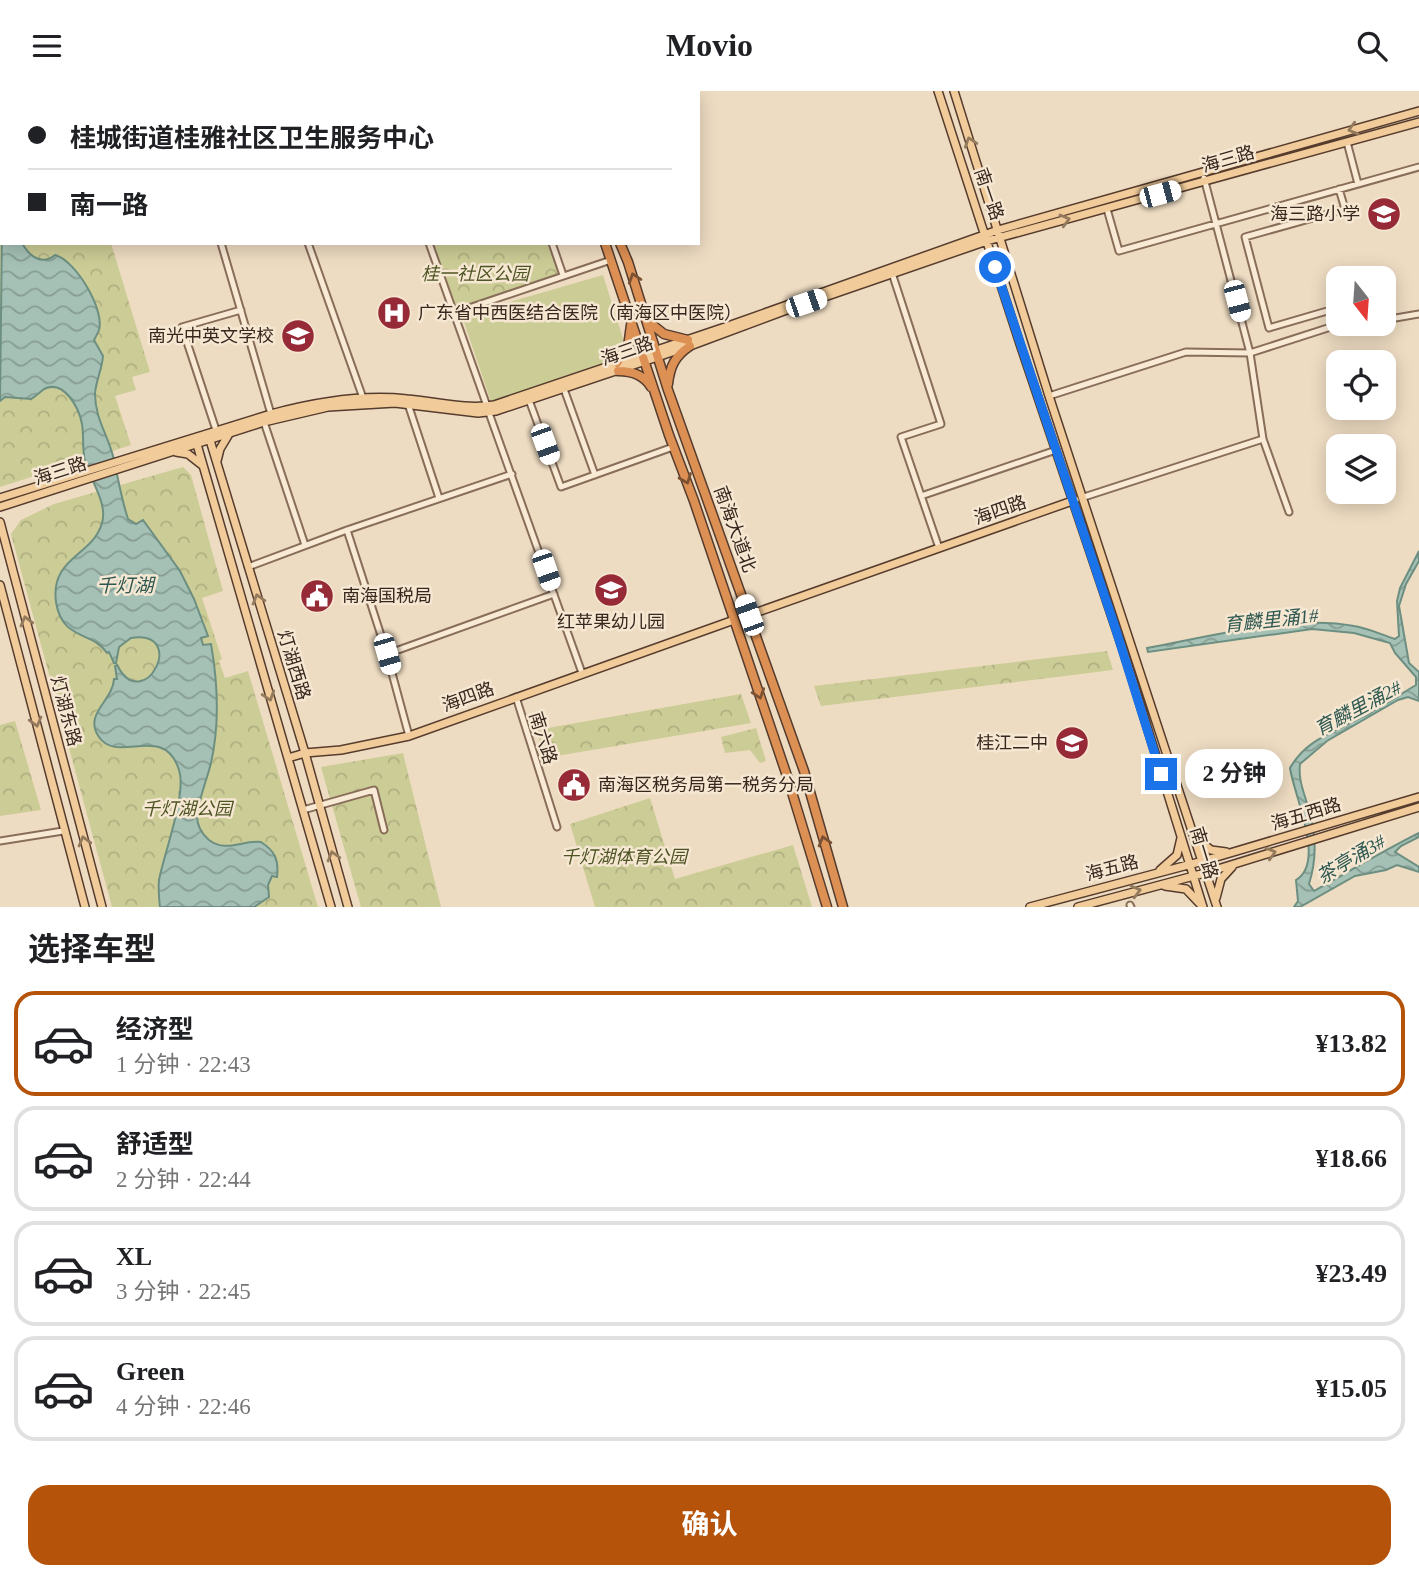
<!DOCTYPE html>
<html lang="zh">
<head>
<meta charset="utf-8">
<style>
  :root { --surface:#fff; --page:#f2f2f2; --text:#202124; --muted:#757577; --line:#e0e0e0; --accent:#b45309 }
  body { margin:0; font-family:"Times New Roman","Noto Sans SC",serif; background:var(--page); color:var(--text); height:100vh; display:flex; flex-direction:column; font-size:26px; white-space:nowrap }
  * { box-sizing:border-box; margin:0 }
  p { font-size:23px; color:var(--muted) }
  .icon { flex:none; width:38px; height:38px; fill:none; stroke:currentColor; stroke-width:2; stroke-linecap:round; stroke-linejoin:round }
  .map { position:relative; height:816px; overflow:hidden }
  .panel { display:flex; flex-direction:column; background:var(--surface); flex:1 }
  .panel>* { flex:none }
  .hud { position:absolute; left:0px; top:0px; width:700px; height:154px; box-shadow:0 4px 18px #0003; display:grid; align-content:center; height:154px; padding:0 28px; background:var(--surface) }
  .needle { width:46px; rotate:163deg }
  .fabs { position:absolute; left:1326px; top:175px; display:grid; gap:14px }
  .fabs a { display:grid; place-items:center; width:70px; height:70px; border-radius:14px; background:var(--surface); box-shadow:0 4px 18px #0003; font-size:35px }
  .end { position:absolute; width:32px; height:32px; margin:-16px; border:9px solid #1a73e8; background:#fff; box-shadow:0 0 0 4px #fff }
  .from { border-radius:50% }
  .bubble { position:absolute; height:49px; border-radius:21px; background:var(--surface); box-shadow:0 4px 18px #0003; font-size:23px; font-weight:700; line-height:49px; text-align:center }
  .car { position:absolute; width:21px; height:42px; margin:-21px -10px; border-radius:9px; box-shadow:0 0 5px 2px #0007; background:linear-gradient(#fff 24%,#345 0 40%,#fff 0 76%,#345 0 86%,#fff 0) }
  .hud b { display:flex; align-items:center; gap:24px; height:66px; font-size:26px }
  .hud b+b { border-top:2px solid var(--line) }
  .hud i { width:18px; height:18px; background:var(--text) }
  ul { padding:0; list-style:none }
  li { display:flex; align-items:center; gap:21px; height:105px; margin:0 14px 10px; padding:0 14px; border:4px solid var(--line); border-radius:21px }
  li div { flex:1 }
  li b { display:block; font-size:26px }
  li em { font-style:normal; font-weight:700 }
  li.active { border-color:var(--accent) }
  li>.icon { width:63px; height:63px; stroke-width:1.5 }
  h2 { padding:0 28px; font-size:32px; line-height:84px }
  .action { display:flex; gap:14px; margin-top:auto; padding:14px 28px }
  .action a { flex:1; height:80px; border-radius:21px; background:var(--accent); color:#fff; font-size:28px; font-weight:700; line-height:80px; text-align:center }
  header { display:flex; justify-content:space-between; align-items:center; height:91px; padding:0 28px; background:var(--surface); font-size:32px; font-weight:700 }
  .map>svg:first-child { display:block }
  .park { fill:url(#park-crowns) }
  .garden { fill:#cccc96 }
  .water { fill:url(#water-waves); stroke:#6c8f82; stroke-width:2 }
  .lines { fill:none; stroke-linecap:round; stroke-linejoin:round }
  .minor-casing { stroke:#886d59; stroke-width:9 }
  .major-casing { stroke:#563c2e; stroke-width:10 }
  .highway-casing { stroke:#563c2e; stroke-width:11 }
  .minor { stroke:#f9ead6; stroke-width:5 }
  .major { stroke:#f1cc9a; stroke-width:7 }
  .highway { stroke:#dd9053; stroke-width:8 }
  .oneway { stroke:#947a5c }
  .oneway2 { stroke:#7a5133 }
  .route { stroke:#1a73e8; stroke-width:9 }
  .labels { text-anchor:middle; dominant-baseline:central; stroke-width:5; stroke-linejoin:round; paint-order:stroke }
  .street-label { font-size:18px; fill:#38271e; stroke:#f5e7d2 }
  .poi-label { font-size:18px; fill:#38271e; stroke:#f5e7d2; text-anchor:end }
  .park-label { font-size:18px; font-style:italic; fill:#4e5424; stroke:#f5e7d2 }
  .water-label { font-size:19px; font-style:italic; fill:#2d5750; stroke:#f5e7d2 }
</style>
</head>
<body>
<header><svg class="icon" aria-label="menu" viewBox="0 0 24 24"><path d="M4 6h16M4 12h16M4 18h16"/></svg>Movio<svg class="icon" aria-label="search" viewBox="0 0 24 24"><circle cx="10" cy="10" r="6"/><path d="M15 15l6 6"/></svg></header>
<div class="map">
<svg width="1419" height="816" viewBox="0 0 1419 816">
  <defs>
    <pattern id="park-crowns" width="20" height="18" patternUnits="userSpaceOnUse" patternTransform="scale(1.75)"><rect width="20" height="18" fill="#cccc96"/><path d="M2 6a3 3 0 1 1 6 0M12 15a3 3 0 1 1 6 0" fill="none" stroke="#b0af81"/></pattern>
    <pattern id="water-waves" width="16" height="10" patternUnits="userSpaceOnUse" patternTransform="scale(1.75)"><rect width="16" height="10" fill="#a5c1b5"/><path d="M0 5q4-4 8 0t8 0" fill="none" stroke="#879d93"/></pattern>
  </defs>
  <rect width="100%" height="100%" fill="#eedcc2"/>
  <path class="park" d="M0,0L65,2H2V152H111L150,281L132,286L136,299L115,305L131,354L0,396Z
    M429,152H552L563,184L454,222Z
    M183,376L191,384L223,500L202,507L222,568L219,570L225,587L248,580L318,816H112L11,443L21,429L54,413Z
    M1107,560L1113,579L821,615L814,595Z
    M741,603L751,632L545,667L536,639Z
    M15,630L41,719L0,725V634Z
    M756,637L766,670L760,672L750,659L725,662L721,646Z
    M403,662L441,816H361L321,676Z
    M650,707L675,788L793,754L812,816H595L570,733Z"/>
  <path class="garden" d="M603,184L624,251L622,261L616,269L491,311L462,225Z"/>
  <path class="water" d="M2,137V152H22C29,165 42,175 55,164C75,169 105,218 99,239C98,242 95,247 94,249L103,265C102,278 96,290 95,302C95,328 107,342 113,365C118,386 121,407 128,428L136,433L143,429L180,480L194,508L208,545L201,547L203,554L211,553C218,593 220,632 211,672C208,685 197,714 197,725C197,734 202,743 209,749C226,762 242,749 261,751C275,760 279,769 277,786L272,785L268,794L269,806L254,816H160C159,807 158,798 159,789C164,762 187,703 179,679C164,631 118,674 99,646C83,623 113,610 114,588H117L115,575L117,574C144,626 189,538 131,547L119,556L116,572H114L109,561L107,562C93,540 62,550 56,511C50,466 93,465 102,432C108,412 90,389 85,370C82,358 84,345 82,333C79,317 64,288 44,298C40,301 36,305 31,308L5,306L0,310Z
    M1419,460V470L1406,493L1399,515L1409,572L1419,581V610L1408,606L1398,609L1327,650L1300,673C1298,689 1304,701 1308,716C1316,741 1317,768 1309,793L1314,800C1350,780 1383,760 1419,742V746L1401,755L1395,761L1419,776V781L1397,774L1386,779L1355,785L1300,816H1294L1298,810L1296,789C1326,771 1294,705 1290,677C1307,647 1336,641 1364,625C1382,616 1399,604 1416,594V586L1395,562L1390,552L1354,542L1312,538L1148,561L1147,557C1208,546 1294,523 1354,535C1368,537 1382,544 1395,548L1399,545L1397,510L1400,497Z"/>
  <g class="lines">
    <g class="minor-casing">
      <path id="minor" d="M376,0V2
        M285,2L290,0
        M658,2L663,0
        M1347,51L1358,93
        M1204,87L1250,262L1263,348L1289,421
        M1107,118L1119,160L1419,76
        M221,152L271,323
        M308,152L363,307
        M429,152L487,315
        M552,152L563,184
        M892,182L941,333L901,346L939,457
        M454,222L611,169
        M1384,229L1419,223
        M1337,234L1334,218L1269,237L1245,146L1345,118L1339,98
        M564,298L595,384
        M1049,305L1186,261L1250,262L1337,234L1350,233
        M529,309L561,396L673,356
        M408,313L439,407
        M489,322L582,582
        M264,331L305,454
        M216,339L182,236L241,219
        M921,405L1056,359
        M1084,406L1263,348
        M347,439L386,560L409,645
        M248,476L347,439L512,383
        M387,563L554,503
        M516,606L557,736
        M303,719L374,699L384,739
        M0,750L63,740
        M1130,814L1131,816"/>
    </g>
    <g class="major-casing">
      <path id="major" d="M938,0L1020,253L1124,562L1203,816
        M954,0L1049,305L1217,816
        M209,346L305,662L348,816
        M196,350L331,816
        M176,361L188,363L202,374
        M217,370L220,358L229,343
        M0,407L271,323C315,311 361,303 407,308C435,310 465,319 494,314L728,235L998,139L1419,20
        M0,416L264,331L328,316L395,312L478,322L496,320L690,255L784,220L987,150L1419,31
        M0,431L102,816
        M0,494L85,816
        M749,524L1075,409
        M288,667L305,662L341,659L409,645L734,529
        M1197,748L1211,759L1226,761
        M1160,779L1177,764L1181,747
        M1165,795L1186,798L1202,815
        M1216,807L1221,788L1232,776
        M1030,816L1203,770L1419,706
        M1078,816L1205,782L1419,716"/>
    </g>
    <g class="highway-casing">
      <path id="highway" d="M553,0V2
        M567,0V2
        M605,152L669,344L694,410L787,685L827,816
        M620,152L628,171L668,299L804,680L843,816
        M650,232L664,243L688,249
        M617,272L628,256L631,234
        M618,280C632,280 644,284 651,296
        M668,293C670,275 675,265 690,255"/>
    </g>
    <use href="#minor" class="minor"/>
    <use href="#major" class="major"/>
    <use href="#highway" class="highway"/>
  </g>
  <defs><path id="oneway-chevron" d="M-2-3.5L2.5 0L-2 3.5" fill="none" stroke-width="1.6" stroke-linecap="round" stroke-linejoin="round" transform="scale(1.75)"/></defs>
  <g class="oneway">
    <use href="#oneway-chevron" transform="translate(1353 38) rotate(164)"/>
    <use href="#oneway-chevron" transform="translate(970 51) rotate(-108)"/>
    <use href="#oneway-chevron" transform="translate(1065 129) rotate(-15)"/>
    <use href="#oneway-chevron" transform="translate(258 508) rotate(-106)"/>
    <use href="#oneway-chevron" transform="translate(26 530) rotate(-105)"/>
    <use href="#oneway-chevron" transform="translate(269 605) rotate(72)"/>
    <use href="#oneway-chevron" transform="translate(36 631) rotate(75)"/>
    <use href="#oneway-chevron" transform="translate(84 750) rotate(-105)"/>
    <use href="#oneway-chevron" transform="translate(1271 762) rotate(-17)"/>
    <use href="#oneway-chevron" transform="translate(333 765) rotate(-106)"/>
    <use href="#oneway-chevron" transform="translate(1136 800) rotate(-15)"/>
  </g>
  <g class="oneway2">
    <use href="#oneway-chevron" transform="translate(634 187) rotate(-108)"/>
    <use href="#oneway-chevron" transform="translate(686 388) rotate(69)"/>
    <use href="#oneway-chevron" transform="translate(759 603) rotate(71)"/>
    <use href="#oneway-chevron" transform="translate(824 750) rotate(-106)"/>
  </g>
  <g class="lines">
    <path class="route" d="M995,176L1115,536L1161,683"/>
  </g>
  <defs>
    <g id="school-disc" transform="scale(1.75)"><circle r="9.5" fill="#972a37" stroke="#f5e7d2"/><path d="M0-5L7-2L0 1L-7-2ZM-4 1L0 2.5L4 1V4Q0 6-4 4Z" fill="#fff"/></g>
    <g id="hospital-disc" transform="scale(1.75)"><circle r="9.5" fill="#972a37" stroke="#f5e7d2"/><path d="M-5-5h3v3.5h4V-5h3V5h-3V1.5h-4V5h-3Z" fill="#fff"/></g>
    <g id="civic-disc" transform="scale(1.75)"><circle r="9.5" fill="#972a37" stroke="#f5e7d2"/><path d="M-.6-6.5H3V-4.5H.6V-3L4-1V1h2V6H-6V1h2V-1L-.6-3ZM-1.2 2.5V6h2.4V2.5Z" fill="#fff"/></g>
  </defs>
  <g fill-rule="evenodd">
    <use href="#school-disc" x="1384" y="123"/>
    <use href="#hospital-disc" x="394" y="222"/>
    <use href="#school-disc" x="298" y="245"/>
    <use href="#school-disc" x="611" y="499"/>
    <use href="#civic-disc" x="317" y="505"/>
    <use href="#school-disc" x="1072" y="652"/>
    <use href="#civic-disc" x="574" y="694"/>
  </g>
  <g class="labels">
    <g class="street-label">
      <text transform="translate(1228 68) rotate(-16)">海三路</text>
      <text transform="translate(989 103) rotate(71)">南一路</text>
      <text transform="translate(627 260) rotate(-19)">海三路</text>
      <text transform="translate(60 380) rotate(-18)">海三路</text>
      <text transform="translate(1000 419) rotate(-19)">海四路</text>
      <text transform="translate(735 438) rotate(70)">南海大道北</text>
      <text transform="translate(294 574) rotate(73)">灯湖西路</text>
      <text transform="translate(468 606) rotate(-20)">海四路</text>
      <text transform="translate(66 620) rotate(75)">灯湖东路</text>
      <text transform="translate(543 647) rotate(73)">南六路</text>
      <text transform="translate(1306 723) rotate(-17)">海五西路</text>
      <text transform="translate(1204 762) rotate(73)">南一路</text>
      <text transform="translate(1112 777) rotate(-15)">海五路</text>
    </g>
    <g class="poi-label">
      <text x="1360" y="123">海三路小学</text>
      <text x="418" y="222" text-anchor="start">广东省中西医结合医院（南海区中医院）</text>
      <text x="274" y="245">南光中英文学校</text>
      <text x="342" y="505" text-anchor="start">南海国税局</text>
      <text x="611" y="531" text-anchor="middle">红苹果幼儿园</text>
      <text x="1048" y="652">桂江二中</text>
      <text x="598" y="694" text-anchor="start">南海区税务局第一税务分局</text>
    </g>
    <g class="park-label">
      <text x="475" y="183">桂一社区公园</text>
      <text x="187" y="718">千灯湖公园</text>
      <text x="624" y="766">千灯湖体育公园</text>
    </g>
    <g class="water-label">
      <text x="125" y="494">千灯湖</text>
      <text transform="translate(1271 529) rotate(-6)">育麟里涌1#</text>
      <text transform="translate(1358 617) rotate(-28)">育麟里涌2#</text>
      <text transform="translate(1351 768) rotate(-31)">茶亭涌3#</text>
    </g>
  </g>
</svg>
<div class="fabs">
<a><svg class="needle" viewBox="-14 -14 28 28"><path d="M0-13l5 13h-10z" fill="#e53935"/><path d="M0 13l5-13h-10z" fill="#757577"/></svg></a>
<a><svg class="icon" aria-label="locate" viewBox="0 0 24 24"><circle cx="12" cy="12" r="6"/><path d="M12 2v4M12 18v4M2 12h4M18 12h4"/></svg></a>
<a><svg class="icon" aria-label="layers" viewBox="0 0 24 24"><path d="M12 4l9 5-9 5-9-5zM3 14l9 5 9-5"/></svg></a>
</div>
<i class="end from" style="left:995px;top:176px"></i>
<i class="end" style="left:1161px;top:683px"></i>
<div class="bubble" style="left:1185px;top:658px;width:98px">2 分钟</div>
<i class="car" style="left:1160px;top:103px;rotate:75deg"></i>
<i class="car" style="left:1237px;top:210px;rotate:165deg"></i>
<i class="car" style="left:806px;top:212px;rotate:71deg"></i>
<i class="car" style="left:545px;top:353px;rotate:160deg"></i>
<i class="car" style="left:546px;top:479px;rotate:161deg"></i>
<i class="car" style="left:749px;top:524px;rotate:340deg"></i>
<i class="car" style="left:387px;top:563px;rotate:164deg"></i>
<div class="hud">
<b><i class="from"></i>桂城街道桂雅社区卫生服务中心</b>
<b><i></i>南一路</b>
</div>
</div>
<section class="panel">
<h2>选择车型</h2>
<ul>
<li class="active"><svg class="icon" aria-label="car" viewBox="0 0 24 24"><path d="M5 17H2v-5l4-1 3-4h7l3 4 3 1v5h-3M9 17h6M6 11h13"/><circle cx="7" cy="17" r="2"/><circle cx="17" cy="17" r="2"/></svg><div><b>经济型</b><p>1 分钟 · 22:43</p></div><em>¥13.82</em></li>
<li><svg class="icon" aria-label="car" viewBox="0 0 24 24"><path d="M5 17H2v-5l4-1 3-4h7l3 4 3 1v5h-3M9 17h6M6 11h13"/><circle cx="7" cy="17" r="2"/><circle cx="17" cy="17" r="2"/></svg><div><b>舒适型</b><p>2 分钟 · 22:44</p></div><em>¥18.66</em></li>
<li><svg class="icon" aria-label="car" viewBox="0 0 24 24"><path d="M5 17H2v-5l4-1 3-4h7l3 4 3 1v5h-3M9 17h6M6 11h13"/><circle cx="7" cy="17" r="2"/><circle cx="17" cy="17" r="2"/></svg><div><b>XL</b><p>3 分钟 · 22:45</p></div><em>¥23.49</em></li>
<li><svg class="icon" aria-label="car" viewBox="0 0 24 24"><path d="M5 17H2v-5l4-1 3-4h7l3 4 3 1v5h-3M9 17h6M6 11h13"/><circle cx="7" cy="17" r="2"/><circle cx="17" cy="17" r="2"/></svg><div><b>Green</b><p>4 分钟 · 22:46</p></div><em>¥15.05</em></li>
</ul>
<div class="action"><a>确认</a></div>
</section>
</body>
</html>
